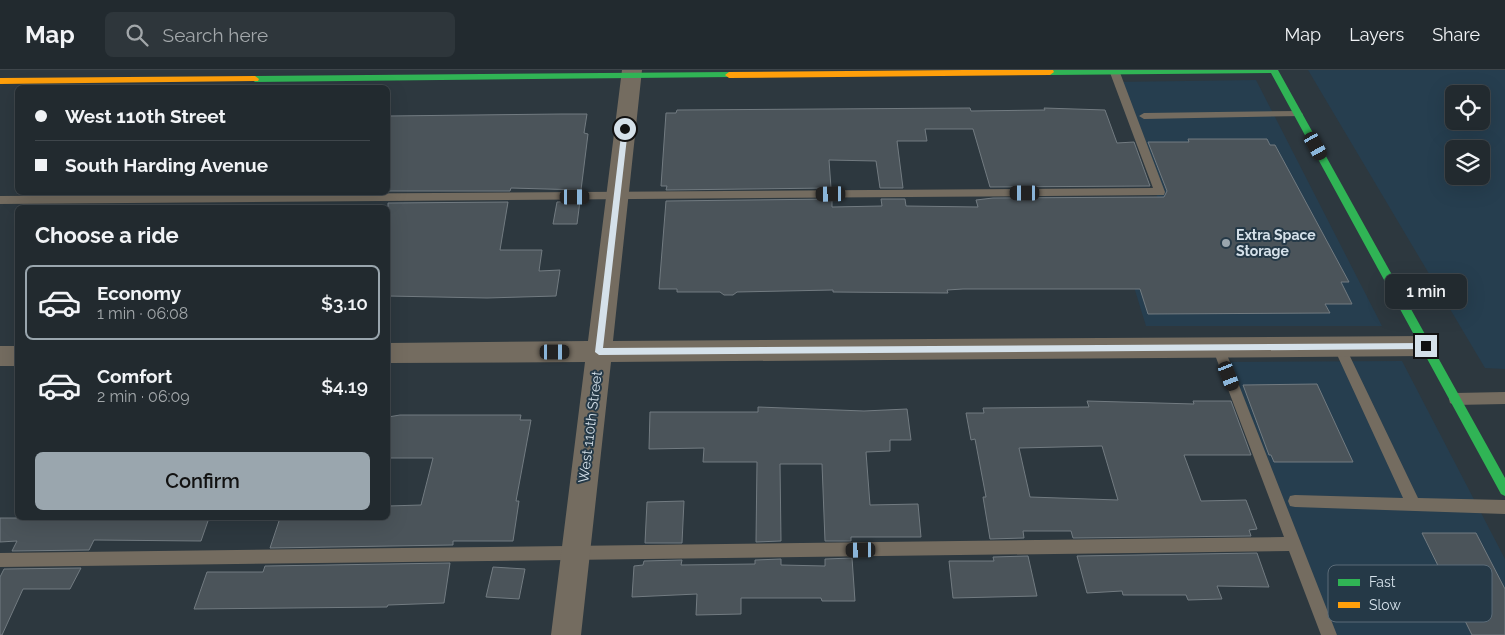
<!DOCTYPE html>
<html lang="en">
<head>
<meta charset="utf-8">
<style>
  :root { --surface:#222a2f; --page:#2e363b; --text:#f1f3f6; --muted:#a2a7aa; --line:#3f464b; --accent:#9aa6ae }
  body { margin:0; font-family:Raleway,sans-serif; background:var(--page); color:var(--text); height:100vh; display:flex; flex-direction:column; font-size:19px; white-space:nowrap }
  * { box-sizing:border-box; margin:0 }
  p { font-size:16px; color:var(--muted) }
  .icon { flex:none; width:28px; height:28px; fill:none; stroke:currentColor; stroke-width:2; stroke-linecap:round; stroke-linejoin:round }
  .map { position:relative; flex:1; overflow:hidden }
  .sheet { position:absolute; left:15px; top:135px; width:375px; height:315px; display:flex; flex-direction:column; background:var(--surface); border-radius:8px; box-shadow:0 5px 20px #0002,0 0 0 1px var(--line) }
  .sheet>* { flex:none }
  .guide { position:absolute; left:15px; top:15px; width:375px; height:110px; border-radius:8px; box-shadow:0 5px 20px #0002,0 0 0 1px var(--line); display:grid; align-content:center; height:110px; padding:0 20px; background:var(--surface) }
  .tools { position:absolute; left:1445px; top:15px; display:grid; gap:10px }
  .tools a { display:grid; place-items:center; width:45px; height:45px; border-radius:8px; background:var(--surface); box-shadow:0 5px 20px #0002,0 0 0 1px var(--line); font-size:25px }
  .end { position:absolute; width:22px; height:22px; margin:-11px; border:6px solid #d5e1ea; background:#111; box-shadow:0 0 0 2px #111 }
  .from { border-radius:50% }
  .bubble { position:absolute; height:35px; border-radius:8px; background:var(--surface); box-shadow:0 5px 20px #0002,0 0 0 1px var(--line); font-size:16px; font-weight:600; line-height:35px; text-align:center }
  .car { position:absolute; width:15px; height:30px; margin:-15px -8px; border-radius:6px; box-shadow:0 0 4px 1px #0007; background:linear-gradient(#222 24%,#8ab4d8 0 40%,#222 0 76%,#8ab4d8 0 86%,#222 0) }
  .guide b { display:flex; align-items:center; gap:18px; height:48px; font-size:19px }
  .guide b+b { border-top:1px solid var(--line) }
  .guide i { width:12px; height:12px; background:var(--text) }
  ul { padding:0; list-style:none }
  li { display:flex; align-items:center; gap:15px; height:75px; margin:0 10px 8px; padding:0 10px; border:2px solid transparent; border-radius:8px }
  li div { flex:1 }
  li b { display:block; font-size:19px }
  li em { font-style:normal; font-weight:600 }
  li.current { border-color:var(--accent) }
  li>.icon { width:45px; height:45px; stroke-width:1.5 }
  h2 { padding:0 20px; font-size:22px; line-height:60px }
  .primary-button { display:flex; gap:10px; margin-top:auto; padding:10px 20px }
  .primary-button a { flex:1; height:58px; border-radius:8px; background:var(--accent); color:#111; font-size:20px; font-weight:600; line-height:58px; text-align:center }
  header { display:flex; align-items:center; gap:30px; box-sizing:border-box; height:70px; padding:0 25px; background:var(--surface); border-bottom:1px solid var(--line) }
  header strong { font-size:24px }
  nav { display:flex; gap:28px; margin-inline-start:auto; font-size:18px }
  .search { width:350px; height:45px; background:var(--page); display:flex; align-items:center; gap:12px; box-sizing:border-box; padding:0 18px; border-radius:8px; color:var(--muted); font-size:19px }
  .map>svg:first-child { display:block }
  .built { fill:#263e4f; fill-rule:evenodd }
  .building { fill:#4b545a; stroke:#727b81; fill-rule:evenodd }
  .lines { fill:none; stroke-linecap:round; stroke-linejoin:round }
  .lane { fill:#746c60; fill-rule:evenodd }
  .street { fill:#746c60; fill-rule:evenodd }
  .fast { fill:#30b455; fill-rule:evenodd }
  .slow { fill:#ff9f0a; fill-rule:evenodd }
  .route { fill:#d5e1ea }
  .poi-dot { fill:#9aa6ae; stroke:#253947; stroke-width:2 }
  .labels { text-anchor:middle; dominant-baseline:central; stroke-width:4; stroke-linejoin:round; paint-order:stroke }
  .poi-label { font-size:14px; font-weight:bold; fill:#d5e1ea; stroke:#253947; text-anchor:start }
  .street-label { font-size:14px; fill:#d5e1ea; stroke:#253947 }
  .key { fill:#253947; stroke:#5a6b78; stroke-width:1 }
  .key-label { font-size:14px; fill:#d5e1ea }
</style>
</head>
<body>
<header>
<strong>Map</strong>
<div class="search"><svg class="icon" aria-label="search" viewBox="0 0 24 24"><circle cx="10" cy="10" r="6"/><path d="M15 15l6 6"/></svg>Search here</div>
<nav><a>Map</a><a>Layers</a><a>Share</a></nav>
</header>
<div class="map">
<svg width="1505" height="565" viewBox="0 0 1505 565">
  <rect width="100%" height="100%" fill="#2d383f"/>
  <path class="built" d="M1308,0H1505V299L1485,298ZM1454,24H1481V51H1454ZM1454,79H1481V106H1454Z
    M1256,10L1382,256H1146L1107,129H1158L1115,12Z
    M1402,291L1505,489V565H1326L1222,292Z"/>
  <path class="building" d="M970,38L971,41L1045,40L1044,38L1105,40L1117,73L1134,72L1150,116L990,117L973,59H925L927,71H897L903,118H880L876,91L829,90L831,118L666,120L667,116H661L666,43H676L677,40Z
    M561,44H587L584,63L588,64L581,120L511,118L510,121H388V46Z
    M1188,69H1267L1270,75H1275L1349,212H1341L1352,234H1325L1330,243L1148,244L1140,219H963L947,220L948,223L833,222V220L737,222L733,225H724L720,222H677V219H659L666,131L832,129V137L882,136L881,129H905L906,136L978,137L976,130L993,128L1164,127L1167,121L1148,72H1189Z
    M580,131L577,154H553L557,132Z
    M508,132L500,180H542L539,201L560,200L556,226L487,228L388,226V133Z
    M1317,314L1353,392H1274L1271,385H1269L1243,315Z
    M1087,331L1194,334L1193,331H1231L1251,385H1184L1201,431L1246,430L1257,459L1249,460L1251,466L1073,468L1071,461H1023L1024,468L990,469L983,427H986L975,369L971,370L966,343H984L983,338L1089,337ZM1102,376L1118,430L1030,427L1019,378Z
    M758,337L864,341L907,339L911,370H890V381L866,382L870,435L918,434L921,467H851V471H825L822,394H780L781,471L756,472L757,392H703L704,378L649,379L650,342H758Z
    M400,345H521L520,350H531L516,431H519L513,471H453V475L270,478L280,448H388V436L421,435L433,388H388V347Z
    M684,431L682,473H645L647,432Z
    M0,448H209L201,471L94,470L89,480L12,481L17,471L0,472Z
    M1422,463H1476L1505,519V565H1472Z
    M1257,483L1269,517L1217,516L1222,529L1188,530L1186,525H1123L1122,521L1087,523L1077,486Z
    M1028,486L1037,526L953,528L949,491H994L993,487Z
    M852,488L855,531H822L821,528H741V544L696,545L697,524L632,527L634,496L643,495L644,491L682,490L681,495L755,494V490L781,489V495L825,496V489Z
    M450,493L444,533L388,535L387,537L194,539L207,502H263L265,496Z
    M493,497L525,499L519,529L486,527Z
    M81,498L70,519H23L2,565H0V507L4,499Z"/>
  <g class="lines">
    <path class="lane" d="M1109,0H1119L1165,122L1164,125L0,134V126L1153,118Z
      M1298,41L1303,44L1302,46L1144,49L1139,46L1144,43Z
      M1339,271L1343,272L1345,276L1418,428L1505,430V444L1295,437L1290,436L1288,431L1290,426L1295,425L1403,428L1333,276L1335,272Z
      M1218,272L1222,273L1224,277L1337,565H1321L1289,481L0,497V483L1284,467L1212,277L1214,273Z
      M1505,322V334L1455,335L1450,333L1449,329L1450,325L1455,323Z"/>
    <path class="street" d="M622,0H642L613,271L1425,266L1434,269L1437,276L1434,283L1425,286L611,292L581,565H551L585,292L388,293V273L588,271Z
      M0,276H18V296H0Z"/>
    <path class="fast" d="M1047,0H1278L1505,408V426L1501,424L1271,3L1050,5L1046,2Z
      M729,2L733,5L732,7L255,12L251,9L255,6Z"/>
    <path class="slow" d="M965,0H1053L1054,2L1050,5L729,8L725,5L729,2Z
      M255,6L259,9L258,11L0,14V8Z"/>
  </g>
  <path class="route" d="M622,57L628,59L603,278L1426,273L1430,276L1426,279L599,285L595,282Z"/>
  <circle class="poi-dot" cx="1226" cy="173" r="5"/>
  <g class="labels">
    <g class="poi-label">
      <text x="1236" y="165">Extra Space<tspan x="1236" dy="16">Storage</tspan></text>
    </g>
    <g class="street-label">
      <text transform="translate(590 357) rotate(-83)">West 110th Street</text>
    </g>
  </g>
  <rect x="1328" y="495" width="164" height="57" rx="8" class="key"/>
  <rect x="1338" y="509" width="22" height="7" fill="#30b455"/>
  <rect x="1338" y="532" width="22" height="6" fill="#ff9f0a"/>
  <g class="key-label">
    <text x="1369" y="517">Fast</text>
    <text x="1369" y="540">Slow</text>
  </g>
</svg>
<div class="tools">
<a><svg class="icon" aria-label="locate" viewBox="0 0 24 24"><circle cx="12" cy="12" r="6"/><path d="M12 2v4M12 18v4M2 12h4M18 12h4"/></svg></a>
<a><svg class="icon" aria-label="layers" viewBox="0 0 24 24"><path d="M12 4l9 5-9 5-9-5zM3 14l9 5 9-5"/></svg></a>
</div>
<i class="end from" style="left:625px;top:59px"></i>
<i class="end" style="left:1426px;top:276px"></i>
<div class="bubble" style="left:1385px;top:204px;width:82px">1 min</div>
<i class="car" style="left:1316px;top:76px;rotate:151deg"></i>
<i class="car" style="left:1025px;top:123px;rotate:270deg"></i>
<i class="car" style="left:831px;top:124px;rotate:269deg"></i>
<i class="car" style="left:575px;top:127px;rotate:90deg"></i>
<i class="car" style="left:555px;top:282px;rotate:90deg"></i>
<i class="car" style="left:1229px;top:306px;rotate:159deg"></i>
<i class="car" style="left:861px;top:480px;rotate:269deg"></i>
<div class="guide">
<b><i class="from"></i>West 110th Street</b>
<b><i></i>South Harding Avenue</b>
</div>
<section class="sheet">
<h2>Choose a ride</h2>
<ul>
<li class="current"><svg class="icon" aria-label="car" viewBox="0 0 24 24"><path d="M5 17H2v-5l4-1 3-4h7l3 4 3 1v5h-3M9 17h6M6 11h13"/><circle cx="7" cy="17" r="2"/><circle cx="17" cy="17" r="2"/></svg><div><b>Economy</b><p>1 min · 06:08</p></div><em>$3.10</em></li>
<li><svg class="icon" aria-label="car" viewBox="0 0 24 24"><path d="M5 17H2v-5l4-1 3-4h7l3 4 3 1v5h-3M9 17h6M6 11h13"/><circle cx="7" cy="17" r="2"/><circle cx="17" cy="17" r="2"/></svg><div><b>Comfort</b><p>2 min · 06:09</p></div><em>$4.19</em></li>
</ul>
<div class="primary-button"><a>Confirm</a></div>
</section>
</div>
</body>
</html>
